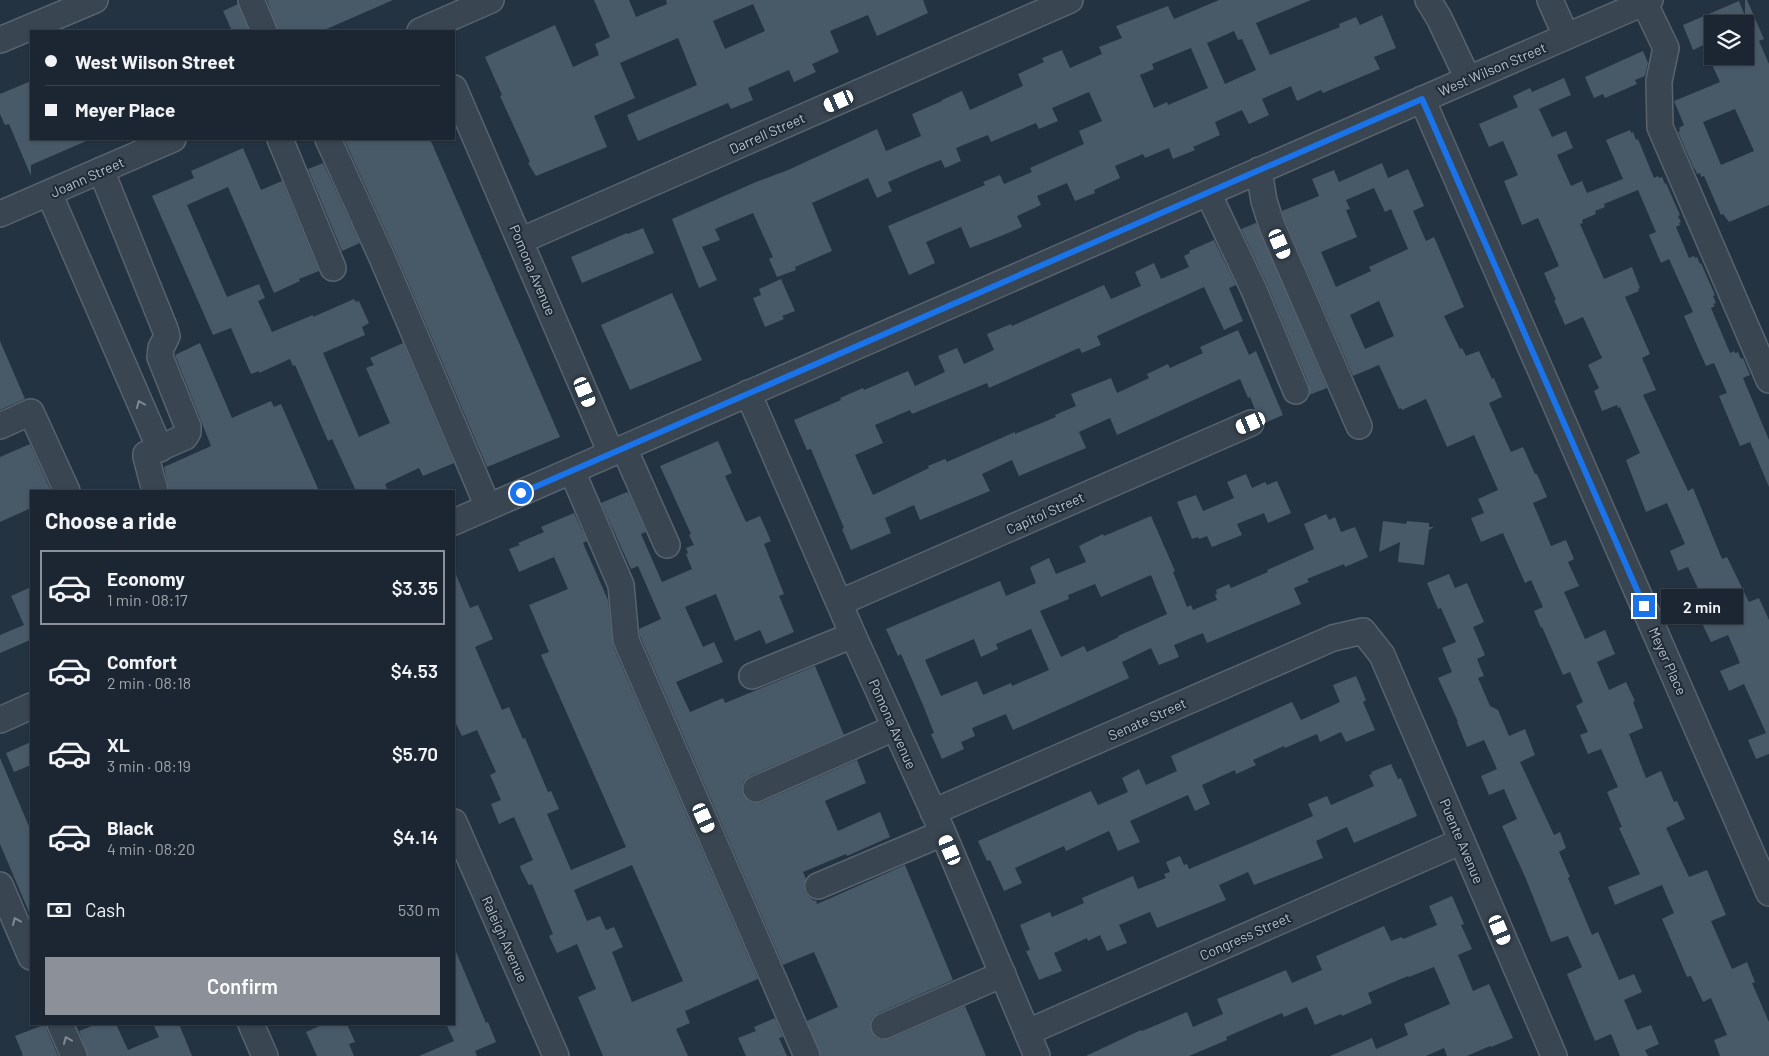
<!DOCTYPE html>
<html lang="en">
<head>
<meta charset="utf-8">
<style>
  :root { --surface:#1b2632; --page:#242e3a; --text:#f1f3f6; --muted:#a0a5ac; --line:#39434d; --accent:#8c9099 }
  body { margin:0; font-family:Barlow,sans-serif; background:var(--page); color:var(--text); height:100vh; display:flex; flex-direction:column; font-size:19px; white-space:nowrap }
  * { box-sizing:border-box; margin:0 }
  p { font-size:16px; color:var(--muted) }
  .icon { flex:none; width:28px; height:28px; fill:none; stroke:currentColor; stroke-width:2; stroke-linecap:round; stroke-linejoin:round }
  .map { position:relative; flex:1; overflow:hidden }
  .sheet { position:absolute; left:30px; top:490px; width:425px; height:535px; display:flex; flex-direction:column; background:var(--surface); border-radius:0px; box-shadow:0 1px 4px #0004,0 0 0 1px var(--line) }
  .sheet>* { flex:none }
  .banner { position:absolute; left:30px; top:30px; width:425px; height:110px; border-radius:0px; box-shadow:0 1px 4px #0004,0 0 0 1px var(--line); display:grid; align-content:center; height:110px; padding:0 15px; background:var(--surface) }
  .fabs { position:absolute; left:1704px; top:15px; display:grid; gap:10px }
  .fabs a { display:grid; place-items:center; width:50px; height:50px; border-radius:0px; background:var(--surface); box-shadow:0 1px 4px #0004,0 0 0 1px var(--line); font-size:25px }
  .end { position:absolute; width:22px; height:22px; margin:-11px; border:6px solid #1a73e8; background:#fff; box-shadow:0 0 0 2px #fff }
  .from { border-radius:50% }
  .bubble { position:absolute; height:35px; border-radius:0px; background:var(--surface); box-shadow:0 1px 4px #0004,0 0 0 1px var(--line); font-size:16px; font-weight:600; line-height:35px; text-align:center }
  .car { position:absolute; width:15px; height:30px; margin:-15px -8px; border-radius:6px; box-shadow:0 0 4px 1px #0007; background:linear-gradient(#fff 24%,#345 0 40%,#fff 0 76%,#345 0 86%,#fff 0) }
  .banner b { display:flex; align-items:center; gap:18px; height:48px; font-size:19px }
  .banner b+b { border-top:1px solid var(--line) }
  .banner i { width:12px; height:12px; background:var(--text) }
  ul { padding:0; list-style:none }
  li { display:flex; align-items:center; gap:15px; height:75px; margin:0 10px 8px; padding:0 5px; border:2px solid transparent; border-radius:0px }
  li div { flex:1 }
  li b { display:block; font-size:19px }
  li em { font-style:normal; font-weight:600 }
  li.active { border-color:var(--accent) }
  li>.icon { width:45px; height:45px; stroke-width:1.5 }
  h2 { padding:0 15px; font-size:22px; line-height:60px }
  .pay { display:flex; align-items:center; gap:12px; height:55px; padding:0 15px; font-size:19px }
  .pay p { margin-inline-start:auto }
  .primary-button { display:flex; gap:10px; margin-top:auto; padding:10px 15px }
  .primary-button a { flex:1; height:58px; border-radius:0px; background:var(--accent); color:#fff; font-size:20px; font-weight:600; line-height:58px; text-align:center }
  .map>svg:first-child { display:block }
  .building { fill:#485968; fill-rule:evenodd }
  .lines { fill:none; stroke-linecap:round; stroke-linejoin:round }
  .minor-casing { stroke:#57636e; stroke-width:28 }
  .minor { stroke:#394551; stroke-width:25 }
  .oneway { stroke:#7e8994 }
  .route { stroke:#1a73e8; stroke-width:6 }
  .labels { text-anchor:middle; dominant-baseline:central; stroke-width:4; stroke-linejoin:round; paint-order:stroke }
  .street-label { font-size:14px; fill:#b6c0cb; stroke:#1e2a36 }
</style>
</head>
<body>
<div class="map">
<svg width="1769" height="1056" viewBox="0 0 1769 1056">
  <rect width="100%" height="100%" fill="#243342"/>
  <path class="building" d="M267,0H393L322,31H278Z
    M594,0H629L636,17L667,4L666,0H923L928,13L877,36L868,15L830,31L839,52L812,64L816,72L794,82L789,70L748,88L753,100L731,109L728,103L638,141L627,115L697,85L678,38L620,63L635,98L594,116L607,147L536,176L528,163L530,162L500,96L502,95L485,57L555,25L573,67L599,55L595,44L610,37ZM753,4L765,31L725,49L713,21Z
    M1219,0H1311L1256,23L1270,55L1340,27L1339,24L1356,17L1360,25L1382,15L1396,48L1374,57L1380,69L1323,93L1321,90L1297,101L1291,86L1262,99L1269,115L1249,124L1242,110L1215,122L1220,135L1193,147L1195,150L1173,159L1169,148L1145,158L1143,154L1115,166L1120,178L1094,190L1095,193L1075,201L1067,183L1037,196L1041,205L1017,216L1022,227L1001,236L970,248L961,227L926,242L935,263L909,275L888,226L985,185L983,182L1000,175L1004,184L1032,172L1030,168L1084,144L1079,131L1102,121L1089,92L1052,108L1058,121L1039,129L1036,123L991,142L988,135L956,148L961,161L945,168L941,160L918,169L888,182L892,191L877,198L868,178L812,203L832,251L795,267L796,270L777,277L769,259L773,257L753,213L715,229L720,240L702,247L717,280L699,288L672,219L756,182L788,170L877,129L886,151L921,136L912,114L942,101V100L962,91L970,110L1023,86L1018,74L1044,62L1042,58L1062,50L1070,68L1102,54L1099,47L1122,38L1116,26L1168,6L1174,19ZM1234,31L1238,40L1242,39L1256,70L1225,84L1207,43ZM1191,48L1208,88L1168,105L1167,102L1154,108L1140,75L1154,69L1152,64Z
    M1745,0H1747L1764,39L1759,41L1769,64V205L1729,222L1723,214L1721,215L1704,176L1701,177L1700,173L1697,174L1695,169H1694L1678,132L1680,131L1679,128L1684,125L1674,101L1720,82L1708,56H1745V24H1712V41L1693,50L1683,25L1739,1L1745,16ZM1735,109L1754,151L1721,165L1703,122Z
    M238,4L248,29L242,31H232L223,11Z
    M1643,51L1648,63L1645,76L1635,80L1637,84L1605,98L1603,94L1594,98L1585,77Z
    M1564,78L1571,95L1539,109L1552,137L1566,131L1573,148L1557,155L1571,186L1582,181L1587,193L1623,179L1606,140L1630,130L1631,133L1633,132L1636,140L1638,139L1654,178L1658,176L1659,178L1662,177L1665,184L1666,183L1680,215L1678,216L1681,222L1679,223L1680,225L1676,227L1689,258L1694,256L1695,258L1697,257L1700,264L1701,263L1715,295L1713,296L1716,303L1713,304L1715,306L1711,308L1730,353L1734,351L1735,353L1738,352L1741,359L1743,358L1750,375L1743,378L1769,440V487L1750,442L1740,446L1719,396L1727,393L1714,363L1706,366L1684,316L1693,312L1669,259L1661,263L1649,235L1656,232L1638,190L1604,204L1605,207L1595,211L1596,214L1582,220L1583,223L1580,224L1604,279L1632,267L1640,288L1638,289L1639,291L1625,297L1650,354L1642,358L1656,390L1643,395L1688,491L1693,488L1722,559L1727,557L1749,602L1759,598L1769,620V754L1756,759L1748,740L1766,733L1744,684L1729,691L1720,671L1740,663L1728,635L1711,642L1699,617L1696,619L1688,601L1701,595L1688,567L1678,571L1670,551L1685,544L1667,503L1646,512L1626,460L1640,453L1620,407L1618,408L1617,405L1602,411L1594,391L1599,388L1588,365L1602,358L1583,317L1565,325L1554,300H1556L1544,273L1559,266L1538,218L1522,225L1504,181L1518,175L1503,141L1489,147L1479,124L1518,107L1513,96L1530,88L1532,92Z
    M31,81V139H91L31,165V176L9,124L5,125L0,114V94Z
    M344,139H430L560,437L487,467L396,254Z
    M243,148L261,190L282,181L319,271L299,279L300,281L274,293L228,187L187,205L227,297L259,284L265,298L258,301L272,332L313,315V317L354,299L356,302L359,301L369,323L362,327L365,335L323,353L359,437L390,423L366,368L374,365L370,358L403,343L454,463L423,476L419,468L385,484L388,491H356L332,439L328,441L295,365L293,366L290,359L259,373V371L251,374L231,328L213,335L152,196L194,178L191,171Z
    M323,163L360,243L342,251L308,169Z
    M1382,163L1388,178L1408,169L1424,206L1413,211L1426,241L1434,237L1464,307L1444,316L1460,349L1462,348L1466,356L1479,351L1492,379L1494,378L1502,397L1489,403L1511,452L1523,447L1535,474H1537L1547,497L1533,503L1551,546L1566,540L1574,559L1568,562L1579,586L1564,592L1585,639L1605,630L1615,654L1597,662L1609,690L1626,682L1635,701L1633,702L1643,728L1629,734L1646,778L1661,771L1674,802L1677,801L1685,819L1666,828L1689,877L1707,870L1726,915L1711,921L1732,969L1747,962L1755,982L1752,983L1769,1022V1056H1720L1714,1040L1727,1035L1711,998L1703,1002L1691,976L1687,977L1662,919L1674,913L1662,885L1615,905L1608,887L1640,874L1619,828L1622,827L1607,792L1618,787L1601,749L1588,754L1580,735L1588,732L1576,706L1583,702L1570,672L1563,675L1542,627L1541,628L1534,611L1543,607L1531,580L1525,583L1503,533L1481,542L1471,518L1484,513L1478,499L1498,490L1474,435L1447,447L1426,399L1402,410L1401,408L1399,409L1379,365L1353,376L1285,221L1282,211L1319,196L1312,179L1334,170L1339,182ZM1374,188L1385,212L1391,209L1408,249L1369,267L1371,271L1336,287L1321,252L1357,237L1346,210L1350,209L1346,200ZM1379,301L1394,336L1365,349L1350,315Z
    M1256,223L1327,388L1309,395V385L1267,284L1241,229Z
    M643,228L654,253L582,283L571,257L627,233L628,234Z
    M1214,240L1236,285L1229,288L1243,321L1224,330L1204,287L1097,336L1101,345L1082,353L1079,348L989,388L987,383L912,414L910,410L875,425L883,443L855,455L873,495L929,468L928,466L945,459L947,462L1015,432V434L1056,417L1055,415L1076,406L1071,394L1111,378L1117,393L1149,378L1147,374L1168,364L1170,368L1203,353L1200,347L1238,330L1249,355L1256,351L1283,415L1265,423L1264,417L1260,412L1255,410L1250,397L1248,398L1240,379L1117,435L1110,418L1079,432L1086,448L1019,476L1012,460L982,474L990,491L920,520L914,505L885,518L891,533L851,550L842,529L844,528L811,449L807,450L794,420L841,400L840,398L863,388L864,390L908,371L915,386L945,372L938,356L957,348L964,364L994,350L987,334L1011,324L1012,326L1104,285L1111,299L1141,286L1135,272L1154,263L1161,279L1189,267L1184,256L1190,253L1189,251Z
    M781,279L795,311L782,316L784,319L765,327L753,298L761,295L759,289Z
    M672,293L702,360L630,390L601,325Z
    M0,341L25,399L0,410Z
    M200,343L232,418L271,401L274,407L281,404L319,491H169L164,467L211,446L175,355Z
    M718,441L732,473L725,476L746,522L760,516L771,541L764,544L784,594L779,596L794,632L766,644L760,630L735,641L716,594L685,607L703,647L714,642L723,662L676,682L690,712L723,698L725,703L815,666L844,735L750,776L744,781L742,787L743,794L748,801L755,803L762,802L857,760L866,783L825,801L838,831L880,812L890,837L847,856L846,854L803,872L806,879L804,885L805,892L809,897L814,901L816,900L817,904L905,865L953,980L878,1013L872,1018L870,1025L871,1031L876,1038L883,1040L889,1039L965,1006L986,1056H821L807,1021L838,1007L814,952L783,965L640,636L639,629L661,619L638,566L631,569L601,503L627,492L629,494L646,532L641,534L662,582L692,569L686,554L688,553L686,548L694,545L689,535L691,534L660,466Z
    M30,444L51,491H31V508L0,522V457Z
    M1246,474L1252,488L1265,482L1267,485L1277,481L1291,513L1268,523L1264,513L1237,524L1242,535L1212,547L1207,536L1199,539L1198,537L1192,539L1177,502L1196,495L1203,511L1234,498L1227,482Z
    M574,513L587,541L583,543L608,600L613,646L758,979L685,1011L690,1023L676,1029L688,1056H603L578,997L596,989L577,944L557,953L549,936L553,934L532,884L529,885L521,870L520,866L533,860L514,817L499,824L491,804L501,800L490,775L496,772L477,730L462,736L454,720V570L470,608L478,605L493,639L475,647L502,710L509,707L523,739L525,738L548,792L551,791L559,809L547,814L571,870L626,847L541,655L549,652L529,605L568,589L554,557L519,572L509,549L520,545L518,543L544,532L541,527ZM632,865L683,981L632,1002L612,952L623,947L614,927L606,930L600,916L587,921L574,890Z
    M1326,514L1329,520L1335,517L1341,532L1355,527L1368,557L1345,567L1344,564L1307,579L1309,582L1294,588L1301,604L1207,643L1203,633L1174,645L1179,657L1159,665L1151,648L1122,662L1129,678L1013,730L1006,714L972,728L975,736L961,742L964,749L942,759L931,734L934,733L923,705L901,654L898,656L886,629L1000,581L1006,596L1036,583L1030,568L1032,566L1049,558L1056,574L1086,562L1079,546L1103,534L1104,536L1151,516L1175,571L1173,572L1187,607L1191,605L1193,610L1217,600L1215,595L1217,594L1216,590L1229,584L1231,588L1268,572L1267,570L1314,549L1304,524ZM1151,575L1167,614L1118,636L1119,637L1087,652L1084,646L1061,657L1040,611L1069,599L1068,595L1095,584L1101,597ZM1031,629L1049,670L1012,686L1011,683L983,695L977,681L941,696L925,660L974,639L981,657L998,649L996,644Z
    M1383,521L1406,524L1407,521L1429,523V527H1434L1429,530L1424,565L1398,562L1400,542L1379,552Z
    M1449,574L1455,588L1467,583L1484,622L1473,627L1485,655L1477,659L1484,676L1478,678L1490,706L1498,710L1509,736L1525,729L1535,755L1520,762L1554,835L1560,832L1566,848L1559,852L1570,877L1568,878L1592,935L1598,932L1619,980L1634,974L1642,992L1624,1000L1637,1030L1651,1025L1659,1044L1645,1050L1648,1056H1620L1611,1034L1595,1041L1567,974L1582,967L1568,936L1551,942L1526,879L1502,826L1517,819L1504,789L1489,795L1481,776L1497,769L1484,740L1467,747L1457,722H1458L1438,678L1452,672L1442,648L1456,642L1441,608L1438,609L1427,583Z
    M31,587V642L30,640L0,653V635L24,625L11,596Z
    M1356,676L1366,700L1363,702L1375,730L1346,742L1341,732L1320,742L1317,734L1285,748L1284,746L1253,760L1256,765L1236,774L1235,770L1202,785L1210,804L1195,811L1188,795L1130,821L1140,842L1118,851L1109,831L1066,851L1064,846L1015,868L1022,883L1004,891L990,860L987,861L978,841L1091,791L1098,805L1128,792L1122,778L1139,769L1146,785L1177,771L1171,756L1292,702L1301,720L1340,702L1333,685Z
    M31,742V765L14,772L6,753Z
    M0,758L31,831V917L0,844Z
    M1391,764L1398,779L1401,778L1417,816L1354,843L1347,827L1316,841L1323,858L1254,885L1248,872L1219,885L1226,900L1157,928L1150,912L1119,925L1127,943L1107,951L1100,935L1088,941L1087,938L1054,953L1062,971L1039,980L1026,951L1030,950L1020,925L1050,912L1052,917L1084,903L1082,898L1133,876L1138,889L1166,878L1164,874L1170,872L1166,862L1180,856L1184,865L1187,864L1189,869L1251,843L1313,816L1308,804L1327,796L1331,805L1374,786L1369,775L1372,774L1371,772Z
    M1452,896L1464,924L1461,925L1472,949L1458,955L1473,991L1489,984L1513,1038L1491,1047L1490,1046L1467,1056H1447L1444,1048L1426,1056H1330L1372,1038L1376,1049L1408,1035L1404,1024L1450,1004L1434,967L1409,977L1408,976L1368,993L1372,1003L1342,1016L1341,1014L1315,1025L1307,1007L1284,1017L1282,1013L1226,1037L1227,1040L1189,1056H1086L1141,1030L1142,1031L1187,1012L1193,1027L1223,1014L1217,999L1286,970L1292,983L1322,970L1316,956L1384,926L1391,941L1402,937L1403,939L1437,925L1429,906Z
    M454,947L486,1023L488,1022L496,1042L475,1051L477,1056H419L454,1041L446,1024H454Z
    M775,1018L783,1037L779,1038L787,1056H746L738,1038L756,1031L754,1027Z
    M46,1024L47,1030L58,1056H21L23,1055L15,1036Z
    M97,1024H116L128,1050L159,1037L153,1024H179L192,1056H88L79,1031Z
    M324,1024H347L355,1042L349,1044L354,1056H317L306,1032Z"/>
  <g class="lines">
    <g class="minor-casing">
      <path id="minor" d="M251,0L264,31
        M1428,0L1439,18L1468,79
        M1550,0L1566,36
        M1644,2L1666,48L1659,81L1660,127L1769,380
        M420,31L491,0
        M0,40L95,0
        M454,88L611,453
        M1422,99L1769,893
        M280,139L333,268
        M328,139L383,260L488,507
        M101,170L165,329L167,336L161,348L160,357L188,427V432L185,437L146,454V457L155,491
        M1259,170L1264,201L1272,226L1359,426
        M49,193L160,449
        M1208,193L1254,290L1296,391
        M0,214L173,139
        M520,241L1070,0
        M748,393L853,635L943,833L1037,1056
        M0,426L31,412L67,491
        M624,448L667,545
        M572,471L621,585L626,640L807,1056
        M454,522L1650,0
        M839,603L1251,423
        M752,676L853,635
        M0,720L31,706
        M756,789L894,728
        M933,812L1333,638L1363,631L1382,655L1554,1056
        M454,822L556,1056
        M0,885L31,957
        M818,886L943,833
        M60,1024L74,1056
        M251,1024L265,1056
        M884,1026L1003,974
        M1028,1032L1462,841"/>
    </g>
    <use href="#minor" class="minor"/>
  </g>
  <defs><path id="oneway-chevron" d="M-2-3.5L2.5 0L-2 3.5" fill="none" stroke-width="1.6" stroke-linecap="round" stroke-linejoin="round" transform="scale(1.25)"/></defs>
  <g class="oneway">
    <use href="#oneway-chevron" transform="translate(140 404) rotate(-113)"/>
    <use href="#oneway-chevron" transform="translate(16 921) rotate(-113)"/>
    <use href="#oneway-chevron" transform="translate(67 1040) rotate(-113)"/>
  </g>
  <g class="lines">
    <path class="route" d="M521,493L1422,99L1644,606"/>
  </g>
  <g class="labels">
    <g class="street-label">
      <text transform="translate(1492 69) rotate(-23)">West Wilson Street</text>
      <text transform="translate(767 133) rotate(-24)">Darrell Street</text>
      <text transform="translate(87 177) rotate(-24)">Joann Street</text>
      <text transform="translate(533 270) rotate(67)">Pomona Avenue</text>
      <text transform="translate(1045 513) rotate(-24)">Capitol Street</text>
      <text transform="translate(1668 661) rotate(66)">Meyer Place</text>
      <text transform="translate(1147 719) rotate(-24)">Senate Street</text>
      <text transform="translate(893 724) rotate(66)">Pomona Avenue</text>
      <text transform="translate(1462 841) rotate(67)">Puente Avenue</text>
      <text transform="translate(1245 936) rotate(-24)">Congress Street</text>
      <text transform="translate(505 939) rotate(66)">Raleigh Avenue</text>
    </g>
  </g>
</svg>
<div class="fabs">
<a><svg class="icon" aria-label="layers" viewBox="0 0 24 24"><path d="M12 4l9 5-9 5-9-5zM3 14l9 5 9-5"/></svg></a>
</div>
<i class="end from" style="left:521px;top:493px"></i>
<i class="end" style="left:1644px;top:606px"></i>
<div class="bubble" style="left:1661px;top:589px;width:82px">2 min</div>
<i class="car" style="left:839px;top:101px;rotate:246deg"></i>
<i class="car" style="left:1280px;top:244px;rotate:157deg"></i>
<i class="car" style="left:585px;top:392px;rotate:157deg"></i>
<i class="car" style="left:1251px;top:423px;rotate:247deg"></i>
<i class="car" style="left:704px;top:818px;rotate:156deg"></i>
<i class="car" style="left:950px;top:850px;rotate:337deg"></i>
<i class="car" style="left:1500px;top:930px;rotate:157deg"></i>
<div class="banner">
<b><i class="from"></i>West Wilson Street</b>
<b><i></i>Meyer Place</b>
</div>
<section class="sheet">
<h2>Choose a ride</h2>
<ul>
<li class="active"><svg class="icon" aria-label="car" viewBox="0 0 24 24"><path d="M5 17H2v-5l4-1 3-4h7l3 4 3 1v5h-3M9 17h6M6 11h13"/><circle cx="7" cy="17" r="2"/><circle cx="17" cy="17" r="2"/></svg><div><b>Economy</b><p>1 min · 08:17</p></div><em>$3.35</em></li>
<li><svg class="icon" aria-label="car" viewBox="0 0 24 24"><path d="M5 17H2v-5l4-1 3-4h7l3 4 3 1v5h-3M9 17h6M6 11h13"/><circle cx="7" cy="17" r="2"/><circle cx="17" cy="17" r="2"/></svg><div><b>Comfort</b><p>2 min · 08:18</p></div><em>$4.53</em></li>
<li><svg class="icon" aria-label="car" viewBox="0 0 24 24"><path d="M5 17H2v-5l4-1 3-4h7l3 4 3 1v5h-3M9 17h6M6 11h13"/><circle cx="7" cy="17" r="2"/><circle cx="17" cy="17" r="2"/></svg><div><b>XL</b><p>3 min · 08:19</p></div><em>$5.70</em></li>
<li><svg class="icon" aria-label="car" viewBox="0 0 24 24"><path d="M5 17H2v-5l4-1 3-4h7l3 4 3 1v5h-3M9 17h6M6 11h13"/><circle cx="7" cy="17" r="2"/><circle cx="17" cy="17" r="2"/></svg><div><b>Black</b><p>4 min · 08:20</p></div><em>$4.14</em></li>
</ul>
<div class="pay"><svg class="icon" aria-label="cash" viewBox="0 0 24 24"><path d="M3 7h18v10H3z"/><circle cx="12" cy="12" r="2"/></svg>Cash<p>530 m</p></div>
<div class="primary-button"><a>Confirm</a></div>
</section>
</div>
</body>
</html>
